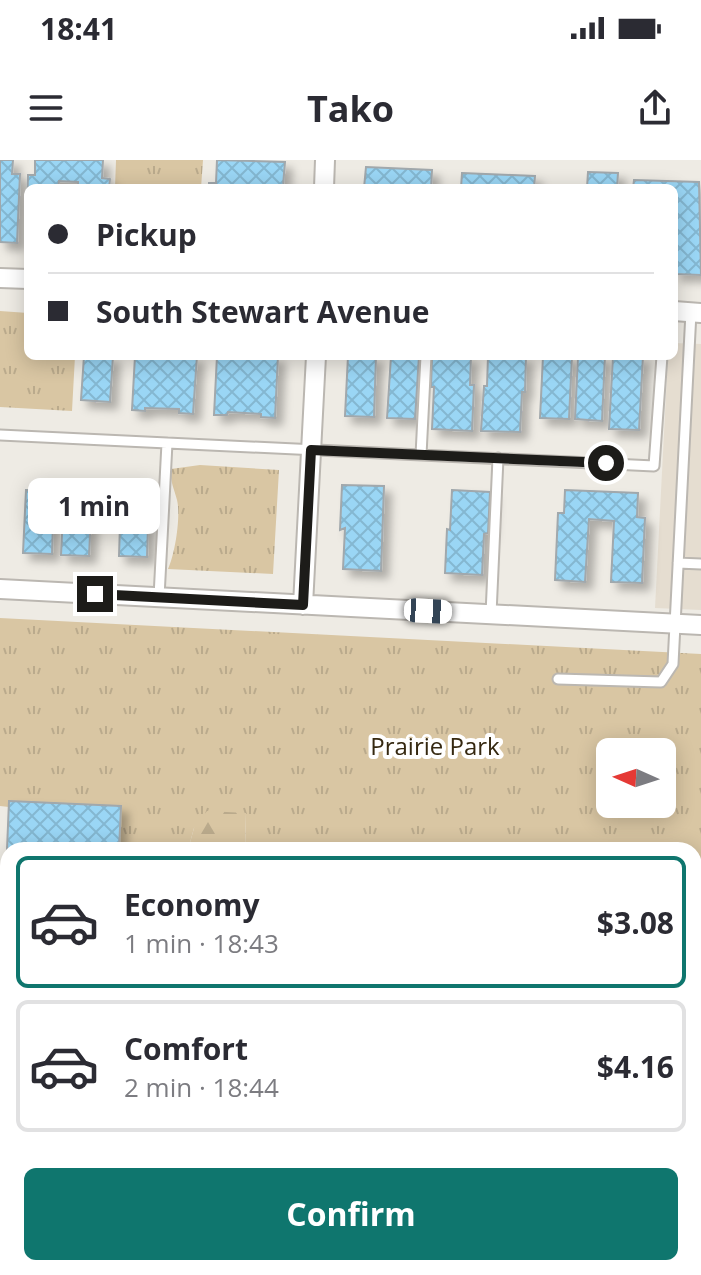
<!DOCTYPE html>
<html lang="en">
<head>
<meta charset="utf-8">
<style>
  :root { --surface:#fff; --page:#f2f2f3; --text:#2b2b33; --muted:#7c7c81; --line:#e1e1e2; --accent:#0f766e }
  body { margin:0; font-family:"Open Sans",sans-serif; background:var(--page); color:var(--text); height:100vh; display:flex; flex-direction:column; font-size:30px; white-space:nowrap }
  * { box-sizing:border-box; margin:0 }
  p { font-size:26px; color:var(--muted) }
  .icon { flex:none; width:44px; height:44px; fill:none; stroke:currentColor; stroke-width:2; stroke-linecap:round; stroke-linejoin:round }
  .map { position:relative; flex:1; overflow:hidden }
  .details { position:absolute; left:0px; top:682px; width:702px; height:434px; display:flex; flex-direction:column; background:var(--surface); border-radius:24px 24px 0 0; box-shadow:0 4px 20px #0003 }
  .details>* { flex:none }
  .guide { position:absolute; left:24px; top:24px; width:654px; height:176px; border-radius:12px; box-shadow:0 4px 20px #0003; display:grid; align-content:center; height:176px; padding:0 24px; background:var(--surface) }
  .needle { width:52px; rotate:273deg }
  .tools { position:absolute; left:596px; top:578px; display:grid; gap:16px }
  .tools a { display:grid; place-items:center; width:80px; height:80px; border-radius:12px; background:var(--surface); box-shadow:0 4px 20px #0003; font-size:40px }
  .end { position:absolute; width:36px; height:36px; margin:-18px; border:10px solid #1d1c19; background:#fff; box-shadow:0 0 0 4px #fff }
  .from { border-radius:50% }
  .bubble { position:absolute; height:56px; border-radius:12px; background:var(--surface); box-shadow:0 4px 20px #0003; font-size:26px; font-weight:700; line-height:56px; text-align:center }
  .car { position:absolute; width:24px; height:48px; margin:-24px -12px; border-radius:10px; box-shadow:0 0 6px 2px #0007; background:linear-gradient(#fff 24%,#345 0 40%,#fff 0 76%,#345 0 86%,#fff 0) }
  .guide b { display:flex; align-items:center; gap:28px; height:76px; font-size:30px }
  .guide b+b { border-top:2px solid var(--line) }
  .guide i { width:20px; height:20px; background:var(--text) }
  ul { padding:14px 0 0; list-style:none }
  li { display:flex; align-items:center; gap:24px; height:132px; margin:0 16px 12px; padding:0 8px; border:4px solid var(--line); border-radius:12px }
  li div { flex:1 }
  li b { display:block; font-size:30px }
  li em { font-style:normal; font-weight:700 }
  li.selected { border-color:var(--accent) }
  li>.icon { width:72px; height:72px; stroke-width:1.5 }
  .cta { display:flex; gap:16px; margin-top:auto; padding:16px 24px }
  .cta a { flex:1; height:92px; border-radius:12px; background:var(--accent); color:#fff; font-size:32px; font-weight:700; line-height:92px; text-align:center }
  .status { display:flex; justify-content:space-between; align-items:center; height:56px; padding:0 40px; background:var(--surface); direction:ltr }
  .status svg { height:22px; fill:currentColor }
  header { display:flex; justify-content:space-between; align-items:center; height:104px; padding:0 24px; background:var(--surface); font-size:36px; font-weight:700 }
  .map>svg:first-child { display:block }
  .built { fill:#e5ddd0 }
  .grass { fill:url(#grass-tufts); fill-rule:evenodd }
  .forest { fill:url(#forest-firs) }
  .building { fill:url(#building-cross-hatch); stroke:#a1a8ac; stroke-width:2; filter:url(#shadow) }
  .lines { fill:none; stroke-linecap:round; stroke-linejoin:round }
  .service-casing { stroke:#bbb7b1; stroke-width:13 }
  .minor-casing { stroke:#bbb7b1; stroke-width:22 }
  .service { stroke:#fff; stroke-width:9 }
  .minor { stroke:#fff; stroke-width:18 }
  .route { stroke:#1d1c19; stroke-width:10 }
  .labels { text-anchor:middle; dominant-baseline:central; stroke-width:8; stroke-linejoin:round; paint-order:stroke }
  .park-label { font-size:24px; fill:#352810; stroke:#fff }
</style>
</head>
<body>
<div class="status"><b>18:41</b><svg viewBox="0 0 49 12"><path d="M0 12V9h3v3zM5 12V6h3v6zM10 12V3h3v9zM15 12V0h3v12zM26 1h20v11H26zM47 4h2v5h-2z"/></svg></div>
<header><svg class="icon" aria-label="menu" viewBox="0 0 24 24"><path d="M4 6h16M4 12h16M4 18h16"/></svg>Tako<svg class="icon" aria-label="share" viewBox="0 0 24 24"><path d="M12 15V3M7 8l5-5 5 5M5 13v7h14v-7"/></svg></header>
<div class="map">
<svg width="701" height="1115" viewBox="0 0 701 1115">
  <defs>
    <pattern id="grass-tufts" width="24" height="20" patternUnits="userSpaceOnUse" patternTransform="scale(2)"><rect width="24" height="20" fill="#d9c6a3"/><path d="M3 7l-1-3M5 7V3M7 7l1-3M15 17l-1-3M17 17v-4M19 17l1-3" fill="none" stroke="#baaa8c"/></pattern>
    <pattern id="forest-firs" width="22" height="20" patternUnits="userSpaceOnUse" patternTransform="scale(2)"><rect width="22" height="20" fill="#d9c6a3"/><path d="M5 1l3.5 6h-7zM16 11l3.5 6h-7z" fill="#baaa8c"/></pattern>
    <pattern id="building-cross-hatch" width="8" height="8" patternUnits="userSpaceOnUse" patternTransform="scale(2)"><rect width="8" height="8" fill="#9ad6f5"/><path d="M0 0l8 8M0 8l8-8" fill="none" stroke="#84b7d1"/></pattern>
    <filter id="shadow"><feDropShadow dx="7" dy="7" stdDeviation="4" flood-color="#0004"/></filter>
  </defs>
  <rect width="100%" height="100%" fill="#eeebe4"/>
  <path class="built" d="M674,183L701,184V450L655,448L668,196H674Z"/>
  <path class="grass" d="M116,0H203L201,28H115Z
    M0,151L28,153V196H75L72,251L0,247Z
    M200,305L279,310L273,414L168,409C175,394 181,356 177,340C174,328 170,322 171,309Z
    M0,458L701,494V1115H396L394,1108H694V690H245L246,654L194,668L188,690H119L121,646L10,641L9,647L0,646ZM610,592H662V644H610Z
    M0,938L8,940V1108H91L95,1115H0Z"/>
  <path class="forest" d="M207,651L246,653L245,690H188L194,668Z
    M8,866V940L0,938V869Z
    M152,1108H394L396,1115H153Z"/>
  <path class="building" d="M0,0H13L12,14H20L17,83L0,82Z
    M35,0H103L102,18L110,19L109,28H78V22L59,21L58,28H28V82H26L28,15H35Z
    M217,0L285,2L283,26L290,28H209V23H216Z
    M366,7L432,10L431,28H364Z
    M588,12L618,13L617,28H587Z
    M462,13L535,16L534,28H461Z
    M634,20L699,22L701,115L674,114L676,52H674V28H633Z
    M84,196H113L110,242L81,240Z
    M135,196H197L193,254L179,253V249L145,248V251L132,250Z
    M217,196H278L275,258L261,257V254L228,252L227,255H214Z
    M348,196H376L374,257L345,256Z
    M391,196H419L415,259L387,258Z
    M432,196H471L470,225H474L472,271L432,269L434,227H431Z
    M488,196H526L525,232H522L520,272L481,271L484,226H487Z
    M543,196H572L569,259L540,258Z
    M578,196H605L602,261L575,259Z
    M613,196H643L639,270L609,269Z
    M342,325L384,326L381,411L343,409L345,368L340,370Z
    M26,330L54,331L52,394L23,393Z
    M452,330L490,332L488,373L484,374L482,415L445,413L447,369L450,370Z
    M565,330L638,333L637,357L645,358L642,423L611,422L614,361L589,359L585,422L555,420L558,353H564Z
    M64,332L92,334L89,396L61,395Z
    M121,333L149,334L147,397L119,396Z
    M9,641L121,646L119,690H8V738H5Z"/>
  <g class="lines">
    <g class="service-casing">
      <path id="service" d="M0,275L654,306L662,196
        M421,295L426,196
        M678,403L701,404
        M159,437L167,283
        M491,454L498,298
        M558,519L661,522L673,504L691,152"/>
    </g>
    <g class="minor-casing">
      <path id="minor" d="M324,28L325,0
        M0,118L28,119
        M674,151L701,153
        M0,429L701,465
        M303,445L316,196
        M0,814L8,826
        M133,1115V1108"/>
    </g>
    <use href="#service" class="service"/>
    <use href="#minor" class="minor"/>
  </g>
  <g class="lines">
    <path class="route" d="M95,434L303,445L311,290L606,303"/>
  </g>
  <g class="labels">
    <g class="park-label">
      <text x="435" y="585">Prairie Park</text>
    </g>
  </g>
</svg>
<div class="tools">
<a><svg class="needle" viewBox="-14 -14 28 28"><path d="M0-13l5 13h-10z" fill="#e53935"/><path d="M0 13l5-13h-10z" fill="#7c7c81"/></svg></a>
</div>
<i class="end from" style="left:606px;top:303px"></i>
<i class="end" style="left:95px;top:434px"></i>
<div class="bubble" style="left:28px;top:318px;width:132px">1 min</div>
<i class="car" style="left:428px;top:451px;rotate:93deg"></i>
<div class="guide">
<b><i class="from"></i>Pickup</b>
<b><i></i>South Stewart Avenue</b>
</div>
<section class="details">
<ul>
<li class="selected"><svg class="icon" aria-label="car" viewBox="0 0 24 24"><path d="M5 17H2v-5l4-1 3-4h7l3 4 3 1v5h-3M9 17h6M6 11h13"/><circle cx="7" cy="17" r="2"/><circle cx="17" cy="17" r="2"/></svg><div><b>Economy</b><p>1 min · 18:43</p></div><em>$3.08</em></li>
<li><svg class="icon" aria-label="car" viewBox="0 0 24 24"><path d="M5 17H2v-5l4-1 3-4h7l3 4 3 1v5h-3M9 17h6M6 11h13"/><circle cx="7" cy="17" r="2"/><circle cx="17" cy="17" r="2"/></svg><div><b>Comfort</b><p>2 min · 18:44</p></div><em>$4.16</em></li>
</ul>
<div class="cta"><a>Confirm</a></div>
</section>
</div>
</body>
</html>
